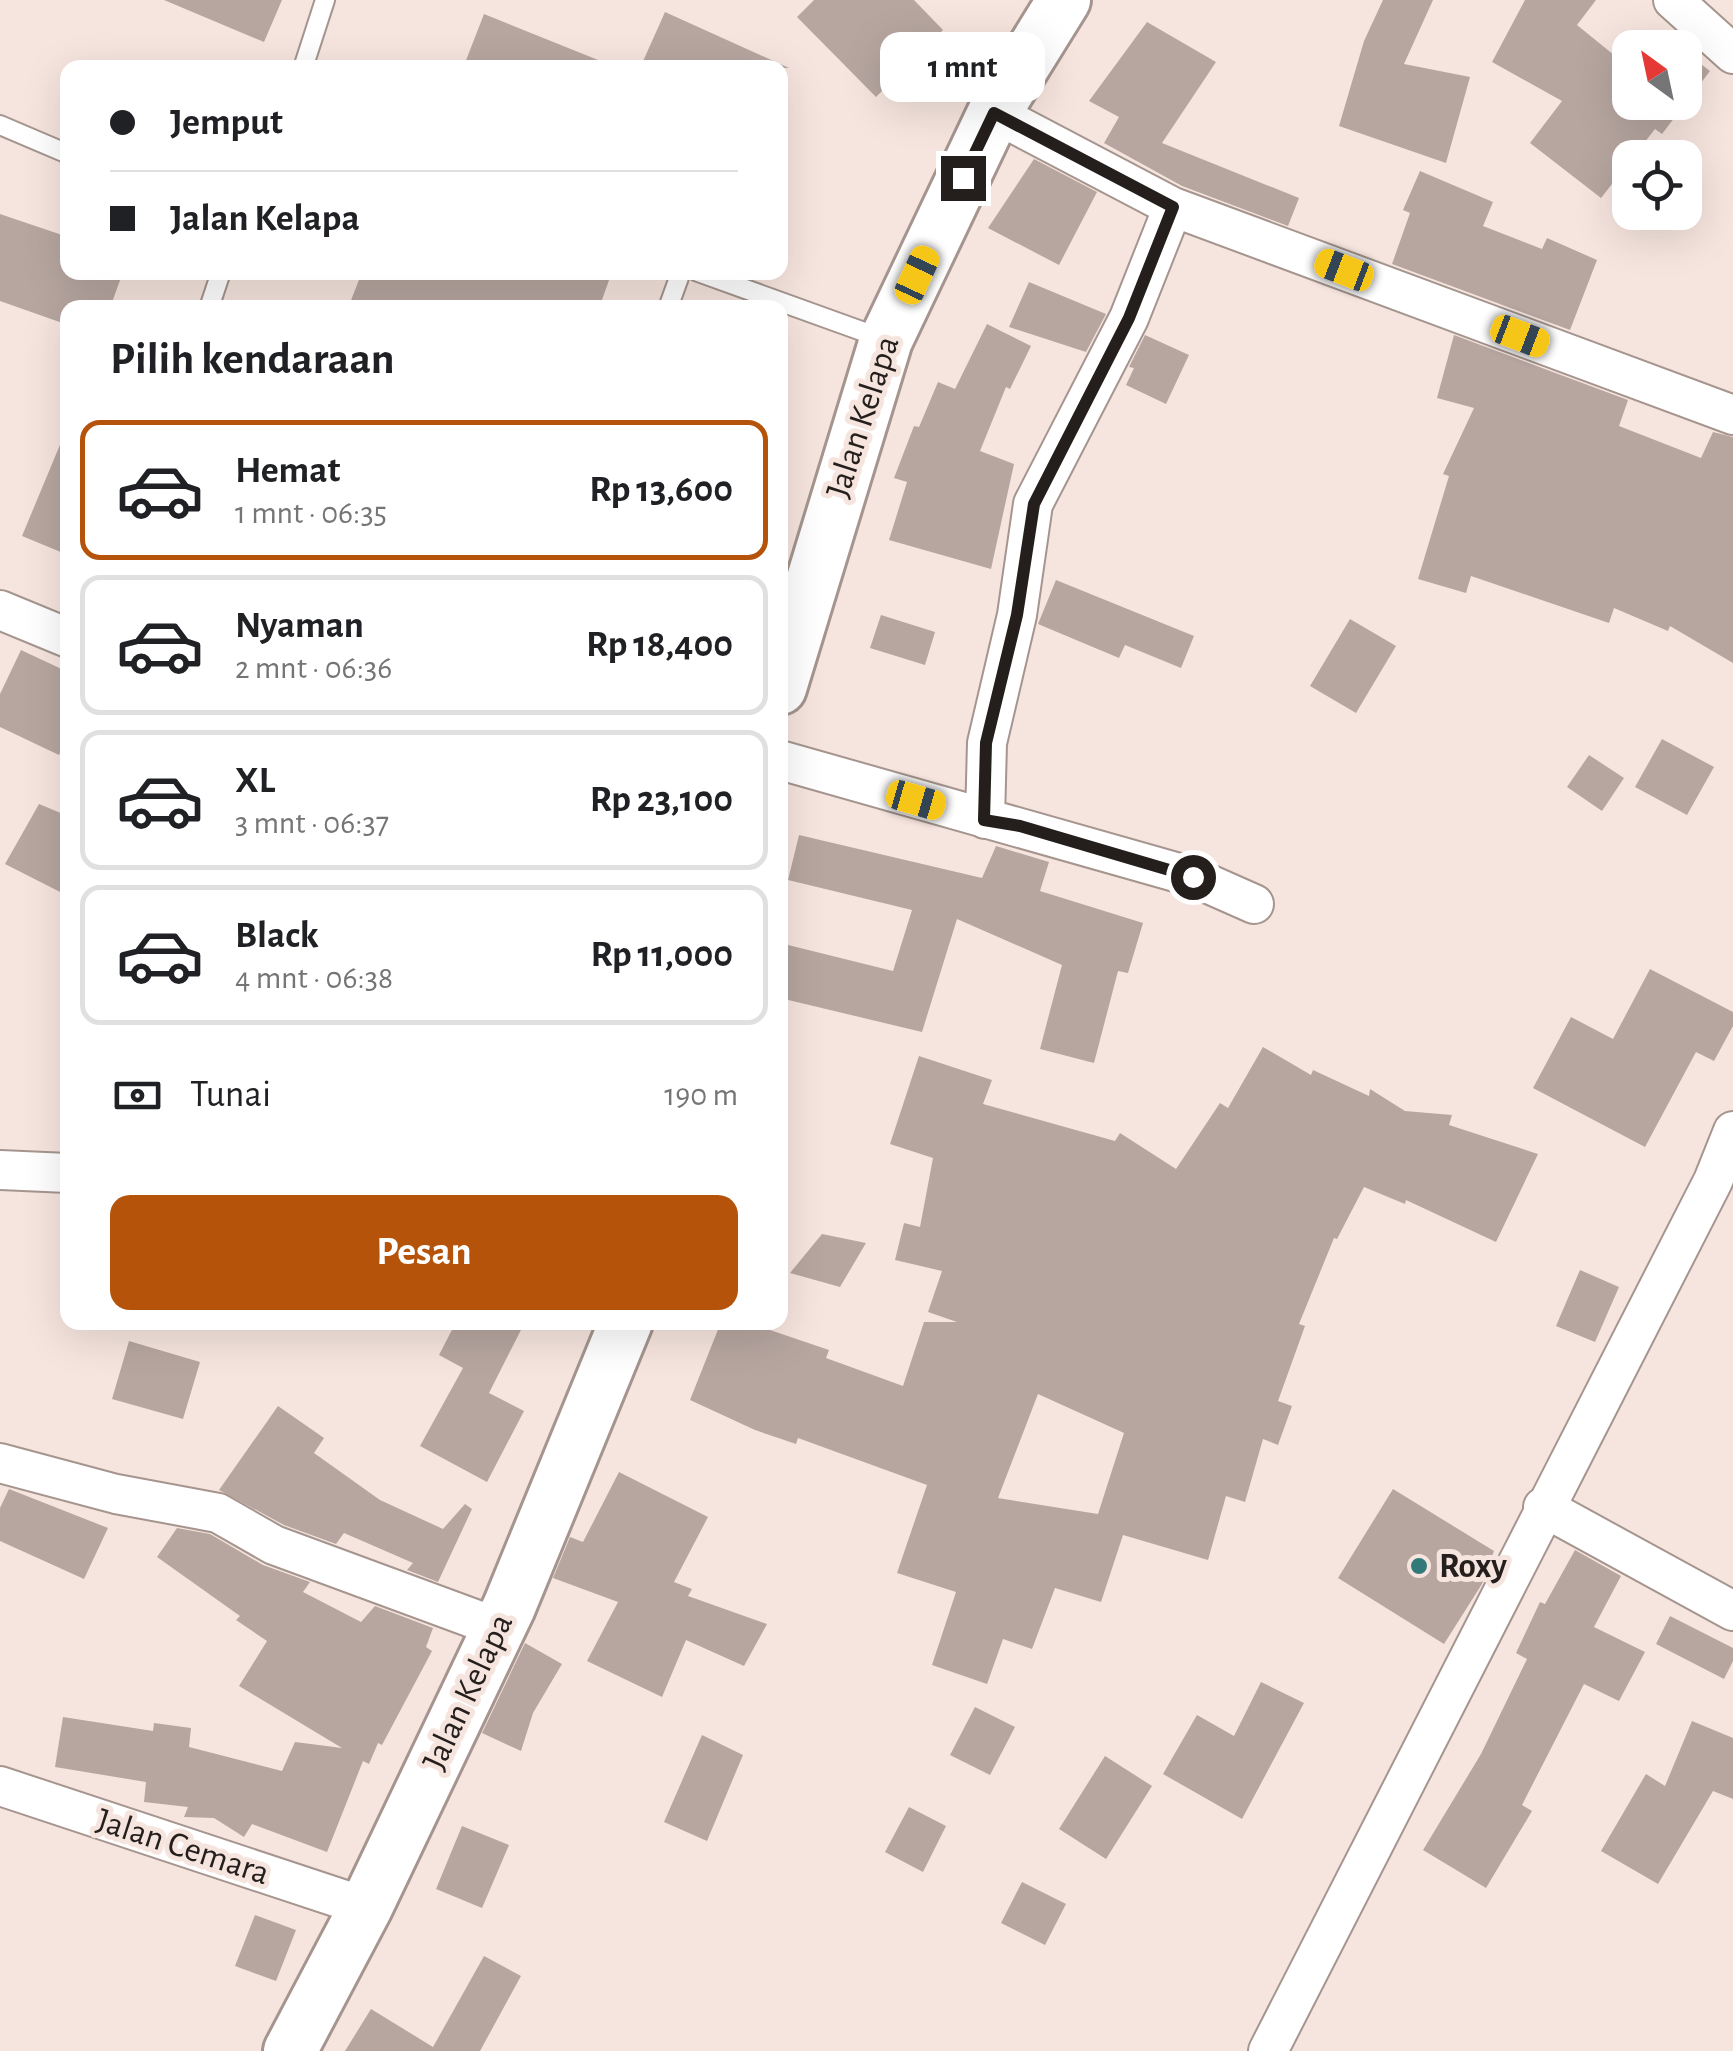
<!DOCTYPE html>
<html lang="id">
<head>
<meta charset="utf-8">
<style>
  :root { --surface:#fff; --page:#f2f2f2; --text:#202124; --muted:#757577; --line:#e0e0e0; --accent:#b45309 }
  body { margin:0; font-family:"Alegreya Sans",sans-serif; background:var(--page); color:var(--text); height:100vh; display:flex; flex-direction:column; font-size:38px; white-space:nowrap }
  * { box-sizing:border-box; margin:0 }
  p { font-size:32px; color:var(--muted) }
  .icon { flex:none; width:55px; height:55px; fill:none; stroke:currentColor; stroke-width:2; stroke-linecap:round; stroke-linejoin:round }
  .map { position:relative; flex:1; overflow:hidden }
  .side { position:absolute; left:60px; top:300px; width:728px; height:1030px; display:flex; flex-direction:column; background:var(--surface); border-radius:20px; box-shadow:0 10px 40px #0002 }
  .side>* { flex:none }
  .banner { position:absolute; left:60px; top:60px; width:728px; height:220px; border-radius:20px; box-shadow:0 10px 40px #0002; display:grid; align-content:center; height:220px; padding:0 50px; background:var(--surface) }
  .needle { width:65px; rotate:327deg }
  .controls { position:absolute; left:1612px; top:30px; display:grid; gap:20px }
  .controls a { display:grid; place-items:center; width:90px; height:90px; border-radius:20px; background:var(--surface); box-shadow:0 10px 40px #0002; font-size:50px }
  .end { position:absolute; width:45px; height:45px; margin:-22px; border:12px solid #241e1c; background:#fff; box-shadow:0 0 0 5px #fff }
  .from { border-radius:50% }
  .bubble { position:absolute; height:70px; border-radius:20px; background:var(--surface); box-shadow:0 10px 40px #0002; font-size:32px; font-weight:700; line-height:70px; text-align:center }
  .car { position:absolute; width:30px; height:60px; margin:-30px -15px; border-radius:12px; box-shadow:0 0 8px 2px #0007; background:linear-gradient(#f5c518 24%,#345 0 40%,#f5c518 0 76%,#345 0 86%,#f5c518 0) }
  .banner b { display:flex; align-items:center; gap:35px; height:95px; font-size:38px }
  .banner b+b { border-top:2px solid var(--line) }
  .banner i { width:25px; height:25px; background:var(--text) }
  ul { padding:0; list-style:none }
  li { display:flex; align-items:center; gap:30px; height:140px; margin:0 20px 15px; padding:0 30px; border:5px solid var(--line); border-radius:20px }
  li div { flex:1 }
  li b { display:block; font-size:38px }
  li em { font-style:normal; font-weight:700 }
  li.on { border-color:var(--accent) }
  li>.icon { width:90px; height:90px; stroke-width:1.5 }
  h2 { padding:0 50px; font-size:45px; line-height:120px }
  .pay { display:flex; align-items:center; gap:25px; height:110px; padding:0 50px; font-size:38px }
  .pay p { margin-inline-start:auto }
  .button { display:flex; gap:20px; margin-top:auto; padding:20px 50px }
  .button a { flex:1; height:115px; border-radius:20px; background:var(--accent); color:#fff; font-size:40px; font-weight:700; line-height:115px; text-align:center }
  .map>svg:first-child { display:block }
  .building { fill:#b7a6a0; fill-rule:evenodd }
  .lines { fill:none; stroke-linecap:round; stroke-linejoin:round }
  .lane-casing { stroke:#a5958e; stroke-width:22 }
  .street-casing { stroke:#a5958e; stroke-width:42 }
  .secondary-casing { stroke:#a5958e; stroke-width:58 }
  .lane { stroke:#fff; stroke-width:18 }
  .street { stroke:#fff; stroke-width:38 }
  .secondary { stroke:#fff; stroke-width:52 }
  .route { stroke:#241e1c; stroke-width:12 }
  .poi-dot { fill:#317a79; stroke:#f6e5de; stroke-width:4 }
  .labels { text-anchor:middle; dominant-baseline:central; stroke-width:10; stroke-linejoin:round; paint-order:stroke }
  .street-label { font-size:35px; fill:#241e1c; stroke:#f6e5de }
  .poi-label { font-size:35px; font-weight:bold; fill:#241e1c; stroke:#f6e5de; text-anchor:start }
</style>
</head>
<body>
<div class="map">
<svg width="1733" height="2051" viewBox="0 0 1733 2051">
  <rect width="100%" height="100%" fill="#f6e5de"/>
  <path class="building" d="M164,0H282L264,42Z
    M814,0H914L943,30L876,97L797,17Z
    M1383,0H1433L1404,64L1470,77L1446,163L1339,126L1364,41Z
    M1525,0H1596L1577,25L1630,68V102H1685V52L1710,71L1662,134L1655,129L1601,198L1530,143L1562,101L1492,62Z
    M665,12L789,68H640Z
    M484,14L613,66V68H463Z
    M1147,22L1216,62L1162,143L1299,198L1288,226L1182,186L1104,143L1119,117L1089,101Z
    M1034,159L1097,192L1059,265L988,228Z
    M1420,171L1493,202L1483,226L1542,249L1547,238L1597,260L1570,330L1392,264L1410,213L1403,210Z
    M0,214L68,237V272H123L110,308H68V325L0,301Z
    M362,272H612L599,308H348Z
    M1029,282L1106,314L1086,352L1009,327Z
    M987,324L1031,346L1010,389L1006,387L980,451L1014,464L991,569L889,540L907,482L894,478L914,426L919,427L938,382L955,389Z
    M1145,335L1189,355L1166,404L1126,385L1134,368L1129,367Z
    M1454,335L1628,400L1619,426L1701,458L1713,432L1733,437V663L1670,626L1668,631L1614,608L1609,623L1471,576L1466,593L1418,579L1449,476L1443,474L1474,408L1437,398Z
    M67,428H68V555L22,536Z
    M1056,580L1194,636L1181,668L1125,645L1119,658L1038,624Z
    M881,615L935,632L925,665L870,648Z
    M1350,619L1396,646L1356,713L1310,686Z
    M21,650L68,672V736L59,755L0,727V694Z
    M1662,739L1714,767L1687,815L1635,787Z
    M1589,755L1624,778L1602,811L1567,787Z
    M39,804L68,816V896L5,864Z
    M799,835L982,878L996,846L1049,862L1040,891L1143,923L1128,973L1118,971L1094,1063L1040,1049L1062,965L957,919L922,1032L780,998V943L893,971L912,910L788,880Z
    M1650,969L1733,1012V1026L1714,1061L1696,1052L1645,1147L1533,1088L1571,1017L1613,1039Z
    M1263,1047L1311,1075L1313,1070L1369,1096L1370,1089L1405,1111L1452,1115L1449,1125L1538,1154L1496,1242L1406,1200L1405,1204L1364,1187L1337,1239L1334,1238L1299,1324L1305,1326L1278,1401L1292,1406L1278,1445L1263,1439L1245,1502L1226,1496L1208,1560L1123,1535L1101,1602L1055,1588L1032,1649L1003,1639L987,1684L932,1665L956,1592L897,1573L927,1485L798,1438L796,1444L755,1430L690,1400L721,1322H773L770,1330L829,1350L826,1358L903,1386L924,1322H957L928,1312L942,1271L895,1260L904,1223L920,1227L933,1158L890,1144L919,1056L992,1080L983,1104L1115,1141L1120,1133L1176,1169L1220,1103L1228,1108ZM1038,1394L1124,1433L1098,1514L998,1498Z
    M822,1234L866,1243L840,1287L790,1273Z
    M1580,1270L1619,1287L1595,1342L1556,1326Z
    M456,1322H525L489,1393L524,1411L487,1482L420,1446L463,1368L439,1355Z
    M129,1341L200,1362L183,1419L112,1399Z
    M278,1406L324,1438L314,1453L380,1500L443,1529L465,1504L472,1509L438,1582L407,1570L413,1563L344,1533L336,1544L284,1525L219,1490Z
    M619,1472L708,1517L674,1582L692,1589L688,1596L767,1624L744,1666L686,1640L662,1697L587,1661L618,1602L553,1578L570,1537L583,1542Z
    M9,1489L108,1528L84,1579L0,1541V1508Z
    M1393,1489L1494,1551L1482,1584L1444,1644L1338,1578Z
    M177,1528L210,1534L263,1565L310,1582L303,1592L361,1622L375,1606L433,1628L426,1647L432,1651L382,1745L378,1743L369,1764L363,1761L327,1852L252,1824L244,1837L214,1818L184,1817L188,1807L144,1802L146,1782L55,1767L63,1717L153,1731L154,1723L191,1728L189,1747L282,1771L295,1742L342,1748L239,1686L267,1641L236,1620L240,1616L157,1557Z
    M1575,1550L1621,1576L1594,1627L1645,1652L1619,1701L1584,1684L1522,1805L1532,1811L1486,1888L1423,1850L1481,1754L1527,1659L1516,1653L1540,1602L1545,1604Z
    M1670,1616L1733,1648V1661L1724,1679L1656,1644Z
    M525,1643L562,1664L533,1713L521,1751L482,1733Z
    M1261,1682L1304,1703L1242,1819L1163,1774L1197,1715L1234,1736Z
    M975,1707L1015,1727L990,1775L950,1755Z
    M1692,1721L1733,1738V1799L1713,1791L1658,1884L1601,1851L1646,1774L1665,1786Z
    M702,1735L743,1755L707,1841L664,1822Z
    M1105,1756L1152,1786L1106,1859L1059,1829Z
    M909,1807L946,1826L923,1872L885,1852Z
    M462,1826L509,1845L482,1908L436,1889Z
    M1022,1882L1066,1904L1045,1945L1001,1923Z
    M255,1915L296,1930L276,1981L235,1966Z
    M484,1956L521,1976L480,2051H345L371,2009L433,2047Z"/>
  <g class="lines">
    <g class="lane-casing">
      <path id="lane" d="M303,68L325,0
        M0,125L68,154
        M698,272L881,338
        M209,308L221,272
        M668,308L681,272"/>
    </g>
    <g class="street-casing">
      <path id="street" d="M1673,0L1733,54
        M994,113L1173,207L1733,415
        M0,610L68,638
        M780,760L1193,877L1254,904
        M985,819L987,743L1017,615L1033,504L1129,318L1173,207
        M0,1170L68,1173
        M0,1463L116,1494L218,1513L274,1545L499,1628
        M1543,1507L1733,1611
        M0,1786L366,1907
        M1268,2051L1713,1181L1733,1131"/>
    </g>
    <g class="secondary-casing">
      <path id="secondary" d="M780,688L886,340L994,113L1064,0
        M290,2051L366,1907L509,1607L626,1322"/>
    </g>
    <use href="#lane" class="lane"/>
    <use href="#street" class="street"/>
    <use href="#secondary" class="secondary"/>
  </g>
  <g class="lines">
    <path class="route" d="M963,178L994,113L1173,207L1129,318L1034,504L1017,615L986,743L984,820L1020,826L1193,877"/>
  </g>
  <circle class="poi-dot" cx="1419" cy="1566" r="10"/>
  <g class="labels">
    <g class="street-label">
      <text transform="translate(863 417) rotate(-72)">Jalan Kelapa</text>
      <text transform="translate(468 1692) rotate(-65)">Jalan Kelapa</text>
      <text transform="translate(183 1847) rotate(18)">Jalan Cemara</text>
    </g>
    <g class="poi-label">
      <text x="1439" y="1566">Roxy</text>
    </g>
  </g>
</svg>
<div class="controls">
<a><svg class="needle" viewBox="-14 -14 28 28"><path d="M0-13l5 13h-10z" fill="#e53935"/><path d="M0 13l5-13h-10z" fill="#757577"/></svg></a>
<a><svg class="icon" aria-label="locate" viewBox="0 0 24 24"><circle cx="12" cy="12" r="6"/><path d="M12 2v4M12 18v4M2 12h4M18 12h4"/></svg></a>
</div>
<i class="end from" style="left:1193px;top:877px"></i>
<i class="end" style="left:963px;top:178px"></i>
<div class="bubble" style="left:880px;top:32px;width:165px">1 mnt</div>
<i class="car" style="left:1344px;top:270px;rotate:291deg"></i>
<i class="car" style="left:917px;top:275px;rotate:25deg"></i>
<i class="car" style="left:1520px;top:336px;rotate:111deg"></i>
<i class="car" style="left:916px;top:800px;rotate:106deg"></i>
<div class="banner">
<b><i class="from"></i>Jemput</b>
<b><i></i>Jalan Kelapa</b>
</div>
<section class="side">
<h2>Pilih kendaraan</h2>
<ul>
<li class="on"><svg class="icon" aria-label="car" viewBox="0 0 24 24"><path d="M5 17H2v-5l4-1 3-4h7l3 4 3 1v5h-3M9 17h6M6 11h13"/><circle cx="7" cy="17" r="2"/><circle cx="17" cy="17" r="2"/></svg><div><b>Hemat</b><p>1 mnt · 06:35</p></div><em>Rp 13,600</em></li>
<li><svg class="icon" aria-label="car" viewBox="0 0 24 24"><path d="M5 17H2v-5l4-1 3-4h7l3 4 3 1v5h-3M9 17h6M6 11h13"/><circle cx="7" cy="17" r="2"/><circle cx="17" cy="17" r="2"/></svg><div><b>Nyaman</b><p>2 mnt · 06:36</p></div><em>Rp 18,400</em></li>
<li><svg class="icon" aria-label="car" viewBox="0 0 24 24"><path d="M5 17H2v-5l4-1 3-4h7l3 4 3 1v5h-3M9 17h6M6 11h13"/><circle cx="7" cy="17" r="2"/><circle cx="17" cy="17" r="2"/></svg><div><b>XL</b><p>3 mnt · 06:37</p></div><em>Rp 23,100</em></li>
<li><svg class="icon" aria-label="car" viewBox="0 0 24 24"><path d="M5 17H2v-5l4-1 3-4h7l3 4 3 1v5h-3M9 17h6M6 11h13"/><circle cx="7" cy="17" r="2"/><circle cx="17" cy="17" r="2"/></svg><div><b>Black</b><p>4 mnt · 06:38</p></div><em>Rp 11,000</em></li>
</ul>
<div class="pay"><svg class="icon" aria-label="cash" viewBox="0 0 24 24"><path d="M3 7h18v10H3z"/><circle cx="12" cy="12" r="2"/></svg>Tunai<p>190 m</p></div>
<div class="button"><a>Pesan</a></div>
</section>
</div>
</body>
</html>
